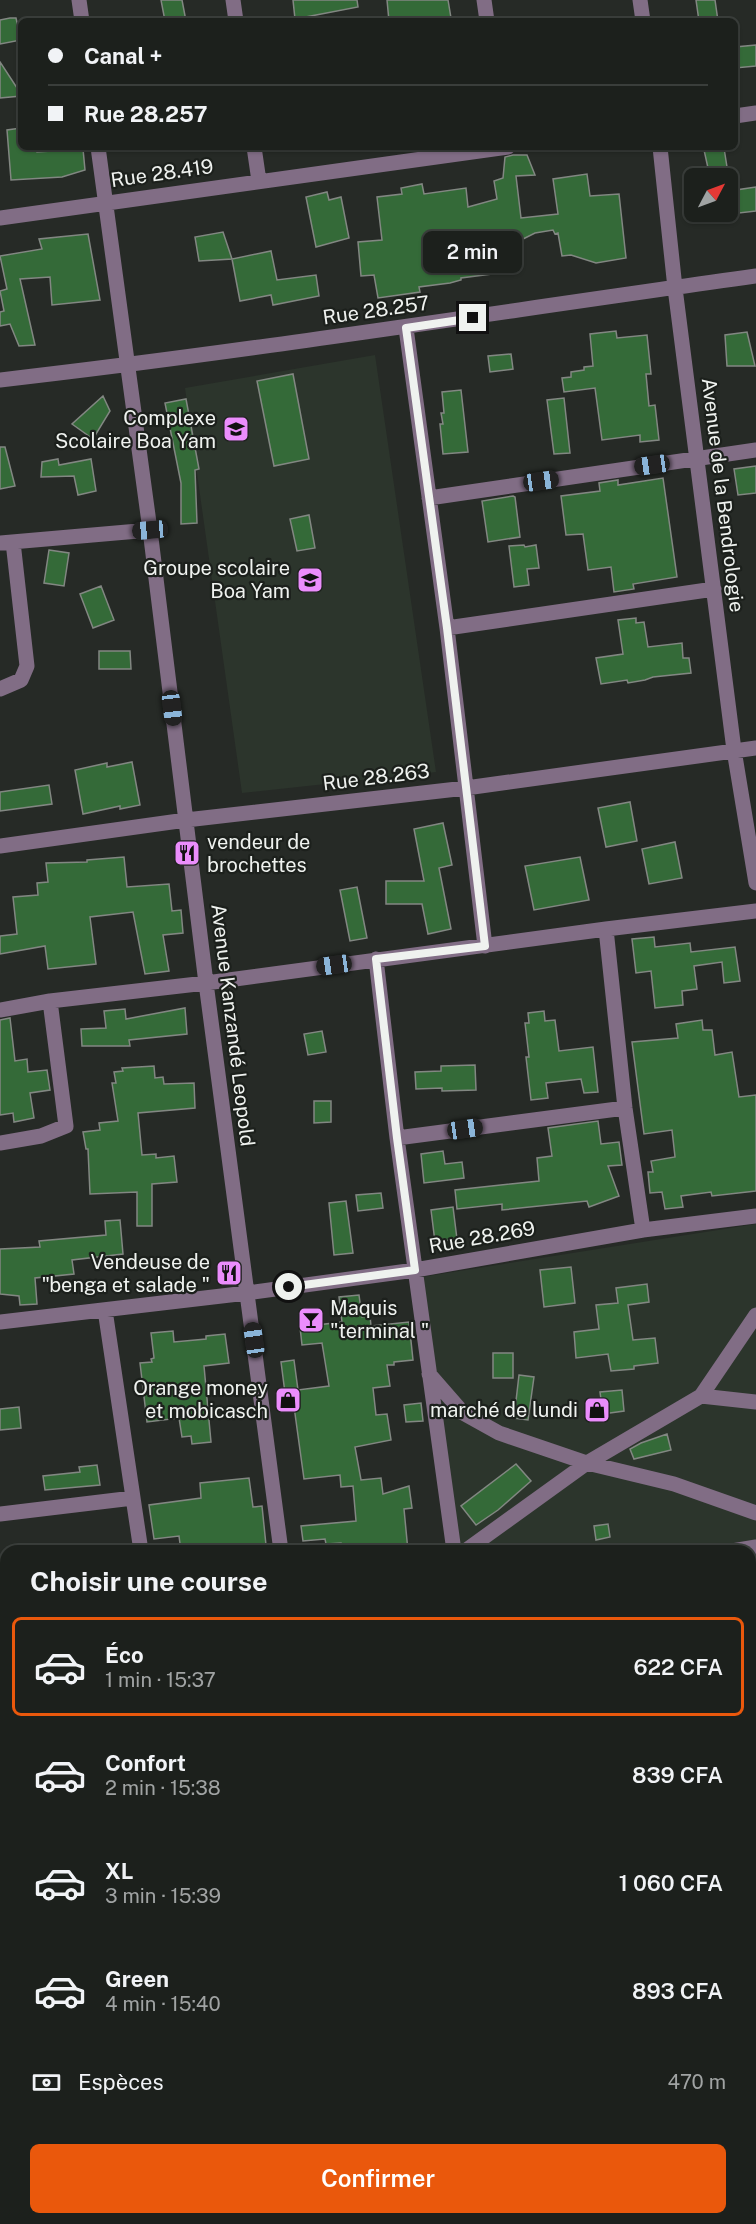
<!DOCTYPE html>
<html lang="fr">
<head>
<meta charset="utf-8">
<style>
  :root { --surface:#1c201c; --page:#292d29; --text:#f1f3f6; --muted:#a0a3a3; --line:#3a3e3b; --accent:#ea580c }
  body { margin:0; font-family:"Public Sans",sans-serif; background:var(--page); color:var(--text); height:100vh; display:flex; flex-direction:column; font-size:22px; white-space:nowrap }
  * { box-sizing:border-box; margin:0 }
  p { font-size:20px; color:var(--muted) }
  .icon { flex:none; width:33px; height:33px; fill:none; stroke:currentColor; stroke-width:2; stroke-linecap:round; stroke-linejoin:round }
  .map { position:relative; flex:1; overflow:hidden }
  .sheet { position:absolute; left:0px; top:1545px; width:756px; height:680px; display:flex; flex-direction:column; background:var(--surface); border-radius:18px 18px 0 0; box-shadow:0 2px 4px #0004,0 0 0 2px var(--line) }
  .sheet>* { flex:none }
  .top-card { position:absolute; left:18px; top:18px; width:720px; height:132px; border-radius:9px; box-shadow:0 2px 4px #0004,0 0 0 2px var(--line); display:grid; align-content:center; height:132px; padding:0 30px; background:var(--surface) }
  .needle { width:39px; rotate:49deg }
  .fabs { position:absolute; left:684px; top:168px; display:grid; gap:12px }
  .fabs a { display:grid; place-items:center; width:54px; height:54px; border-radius:9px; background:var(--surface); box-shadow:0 2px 4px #0004,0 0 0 2px var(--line); font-size:30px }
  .end { position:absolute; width:27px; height:27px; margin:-14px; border:8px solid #eff2ef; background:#111; box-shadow:0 0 0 3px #111 }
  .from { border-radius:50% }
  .bubble { position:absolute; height:42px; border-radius:9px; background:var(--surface); box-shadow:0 2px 4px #0004,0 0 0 2px var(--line); font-size:20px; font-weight:600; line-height:42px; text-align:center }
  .car { position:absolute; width:18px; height:36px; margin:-18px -9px; border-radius:8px; box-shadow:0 0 4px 2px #0007; background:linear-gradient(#222 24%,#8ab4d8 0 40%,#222 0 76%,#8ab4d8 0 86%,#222 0) }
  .top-card b { display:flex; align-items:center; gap:21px; height:57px; font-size:22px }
  .top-card b+b { border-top:2px solid var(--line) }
  .top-card i { width:15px; height:15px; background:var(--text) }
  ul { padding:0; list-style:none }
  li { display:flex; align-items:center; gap:18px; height:99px; margin:0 12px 9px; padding:0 18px; border:3px solid transparent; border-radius:9px }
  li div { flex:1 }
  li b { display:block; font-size:22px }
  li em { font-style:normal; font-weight:600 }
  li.active { border-color:var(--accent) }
  li>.icon { width:54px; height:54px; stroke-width:1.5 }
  h2 { padding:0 30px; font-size:27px; line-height:72px }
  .pay { display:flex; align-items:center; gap:15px; height:66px; padding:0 30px; font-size:22px }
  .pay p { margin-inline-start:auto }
  .cta { display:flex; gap:12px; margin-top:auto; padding:12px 30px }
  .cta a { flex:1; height:69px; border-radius:9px; background:var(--accent); color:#fff; font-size:24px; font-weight:600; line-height:69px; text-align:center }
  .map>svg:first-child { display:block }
  .built { fill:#2c352c }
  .building { fill:#346a38; stroke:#828782; stroke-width:1.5 }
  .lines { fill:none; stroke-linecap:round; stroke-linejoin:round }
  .minor { stroke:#816d85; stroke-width:15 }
  .route { stroke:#eff2ef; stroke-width:8 }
  .labels { text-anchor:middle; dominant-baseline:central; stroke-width:4.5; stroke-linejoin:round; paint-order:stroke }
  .street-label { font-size:20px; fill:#eff2ef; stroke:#1c201c }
  .poi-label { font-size:20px; fill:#eff2ef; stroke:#1c201c; text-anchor:end }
</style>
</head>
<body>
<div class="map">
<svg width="756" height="2224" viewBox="0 0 756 2224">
  <rect width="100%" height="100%" fill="#262a26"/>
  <path class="built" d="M375,355L436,772L242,793L185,388Z
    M756,1224V1544L705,1551H457L422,1277Z"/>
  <path class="building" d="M161,0H182L186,21H165Z
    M293,0H357L358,7L295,19Z
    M387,0H448L451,18L426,21H389Z
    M696,0H715L718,21H699Z
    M10,18H16L21,40L0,44V20Z
    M756,45V66L735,68V47Z
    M0,62L21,94V96L0,98Z
    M21,128V147H36L37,152L83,149L85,170L62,177L11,180L7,130Z
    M724,148L727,167L708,168L704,150Z
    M513,155H527L535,175L516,176L521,218L558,214L553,179L587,174L590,196L619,194L626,258L596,263L571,255L562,256L558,233L555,234L553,230L535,233L513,244L515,271L461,278V280L450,283L419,287L420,292L378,298L374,275L361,276L358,242L382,240L377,197L402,194L401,188L422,184L424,194L466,188L468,207L497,199L494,181L503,178L505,157Z
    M756,187V211L739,213L736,190Z
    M327,192L329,200L341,197L349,238L316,247L306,197Z
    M223,232L232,259L199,261L195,237Z
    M88,234L100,300L52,305L50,277L20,279L35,345L19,346L10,324L0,326V312L4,311L0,291L7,289L0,256L42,249L39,239Z
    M271,251L277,280L316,275L319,296L273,305L271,295L240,301L232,259Z
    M616,331L617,338L647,335L651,374H646L649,406L655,405L659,440L640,442V435L602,440L595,388L564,392L562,378L571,377V372L584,370V367L593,366L590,334Z
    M747,332L755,366H727L725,335Z
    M511,354L513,369L490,372L488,356Z
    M293,374L309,459L274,466L257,381Z
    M461,390L468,452L443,454L440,424H443L441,413H444L442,392Z
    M103,396L110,411L93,439L72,424Z
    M564,398L570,453L554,454L547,400Z
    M186,399L199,469L195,470L197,523L181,524V483L165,403Z
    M0,447H5L15,486L0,489Z
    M58,459L59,465L91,459L96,491L78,495L74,476L41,477L42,462Z
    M756,466V493L738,495L734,469Z
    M663,478L677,577L633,584L634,589L614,592L611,567L588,570L583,534L566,535L561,496L600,491L599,483L618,480V485Z
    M513,496L515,497L520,537L488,542L482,501Z
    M309,515L315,548L297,551L290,519Z
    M524,545L525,547L536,545L539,568L527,569L529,585L514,587L509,546Z
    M49,550L69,553L64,586L44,583Z
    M101,586L114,620L93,628L80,594Z
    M636,618V623L644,622L648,647L682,643L683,658H689L691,673L653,677L645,680L628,683L627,680L601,684L596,658L623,654L618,620Z
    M99,651H130L131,669H99Z
    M132,762L140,805L120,809V806L83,814L75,770L107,763V767Z
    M49,785L52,804L0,811V792Z
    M630,802L637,841L606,847L598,808Z
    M443,823L452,865L439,868L451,929L428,934L422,904H386V881H424L414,829Z
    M675,842L682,878L649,884L642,849Z
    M124,857L127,887L169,884L172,911L181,910L183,933L163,935L169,971L145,974L133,912L90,917L96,964L48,969L45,946L0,954V936L17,934L13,897L38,895L37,883L48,882L46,863L87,862V860Z
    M580,857L589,900L534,910L525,866Z
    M357,887L367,938L350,941L340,890Z
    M654,937L655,947L690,943L691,952L735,947L740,981L724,983L722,962L694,966L697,989L682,991L683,1005L655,1008L651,971L636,973L632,939Z
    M185,1008L187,1034L129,1040L130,1046H82L81,1029L106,1028L104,1011L125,1009L126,1019Z
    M544,1011L545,1021L555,1020L559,1051L593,1047L598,1092L584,1093L581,1079L546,1083L548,1098L531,1100L526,1057H529L525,1023H529L528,1013Z
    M10,1018L15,1061L27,1059L28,1072L47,1070L50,1090L30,1093L34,1118L14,1122L13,1113L0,1115V1020Z
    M702,1020L703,1030H712L715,1055L732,1052L739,1097L756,1095V1191L712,1196L711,1192L681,1196L683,1207L665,1209L662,1192L650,1193L648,1172H653L651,1161L675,1157L672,1130L644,1134L632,1042L678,1038L676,1024Z
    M322,1031L326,1052L308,1055L304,1034Z
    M475,1065L476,1090L442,1091V1088L416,1089L415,1072L441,1071V1066Z
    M154,1066L155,1078L163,1077L164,1084L194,1083L195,1108L138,1113L142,1155L156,1154V1158L174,1156L177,1182L152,1184V1226H137V1192L90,1194L88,1149H86L83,1132L100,1130L99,1123L118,1121L112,1083H116L114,1072L123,1071L122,1068Z
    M314,1101H331V1122L314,1123Z
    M598,1121L601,1144L619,1142L622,1165L608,1166L619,1196L589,1207L587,1201L502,1210V1204L457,1209L455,1190L539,1181L537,1158L552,1156L548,1128Z
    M443,1151L445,1164L462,1162L464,1178L424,1183L421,1154Z
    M381,1193L383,1208L358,1211L356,1195Z
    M346,1201L353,1253L334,1255L329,1203Z
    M453,1207L457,1239L435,1242L431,1210Z
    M120,1220L123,1254L72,1260L74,1274L35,1278L37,1304L20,1305L19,1296L0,1294V1249L40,1247L39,1241L106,1235L105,1221Z
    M571,1267L575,1303L544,1307L540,1270Z
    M647,1284L649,1302L628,1305L633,1340L655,1338L658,1363L634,1366V1369L611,1371L608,1354L576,1358L574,1332L599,1329L596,1305L618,1303L616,1288Z
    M359,1295L362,1317L370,1316L371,1326L409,1322L413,1360L394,1362V1365H387L390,1386L373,1388L376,1415L387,1414L391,1440L355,1447L361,1480L381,1478L383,1494L409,1486L412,1508L404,1509L408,1551H342L341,1543L326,1544L325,1539L303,1541L301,1526L356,1521L353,1486L341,1487L340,1475L304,1479L292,1392L285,1393L281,1362L294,1360L298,1390L329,1386L322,1343L302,1345L300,1327L342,1322L339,1297Z
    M173,1331L174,1342L206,1339V1336L225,1334L229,1363L204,1366L211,1442L192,1444L191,1436L182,1437L179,1418L147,1422L140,1363L152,1362L151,1359L154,1358L151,1333Z
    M493,1353H513V1378H493Z
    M519,1375L534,1377L528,1420L514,1418Z
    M622,1390L624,1411L603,1414L600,1392Z
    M421,1403L423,1421L406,1422L404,1405Z
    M19,1407L21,1428L0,1430V1409Z
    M667,1434L671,1450L634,1459L630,1449L641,1443Z
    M516,1464L531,1481L498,1510L476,1525L461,1506Z
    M97,1465L100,1485L45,1490L43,1476L80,1472L79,1467Z
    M249,1478L253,1507L262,1506L266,1545L211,1551H181L179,1536L154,1539L149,1505L201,1498L200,1483Z
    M608,1524L610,1537L596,1540L594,1526Z"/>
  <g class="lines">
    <path class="minor" d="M79,0L82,21
      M233,0L236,21
      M484,0L487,21
      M640,0L643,21
      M735,116L756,113
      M98,147L150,530L206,983L281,1551
      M254,147L259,181
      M660,147L675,288L734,750L756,883
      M0,218L508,147
      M406,328L447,628L485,946
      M0,380C253,351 504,311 756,276
      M429,498L756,450
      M0,543L150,530
      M447,628L714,589
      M0,689L21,680L27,666L13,542
      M0,846L186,820L466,788L756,748
      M606,929L625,1108L643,1230
      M376,959L397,1138L454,1551
      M0,1010L50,1001L206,983L606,929L756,911
      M397,1138L625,1108
      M0,1143L41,1136L66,1126L50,1001
      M105,1310L141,1551
      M0,1322L247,1293L415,1270L643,1230L756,1216
      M429,1374L463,1413L499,1433L587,1463L674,1484L756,1513
      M701,1396L756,1402
      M0,1514L133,1498
      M465,1551L587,1463L701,1396L756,1315
      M732,1551L756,1547
      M0,1658L6,1657
      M750,1711H756
      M0,1812L6,1811
      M750,1857L756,1856
      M0,1959H6
      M750,2054L756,2053
      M0,2122L6,2121
      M232,2218L233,2224
      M379,2218L381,2224
      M634,2218L635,2224"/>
  </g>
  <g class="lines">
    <path class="route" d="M289,1287L415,1270L397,1138L376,959L485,946L447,628L406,328L473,318"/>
  </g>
  <defs>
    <g id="school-square" transform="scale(1.35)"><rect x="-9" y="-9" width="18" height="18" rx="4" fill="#eb8dfc" stroke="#1c201c"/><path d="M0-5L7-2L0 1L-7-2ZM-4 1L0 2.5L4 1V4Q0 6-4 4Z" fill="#111"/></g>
    <g id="restaurant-square" transform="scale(1.35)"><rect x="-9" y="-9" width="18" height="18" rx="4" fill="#eb8dfc" stroke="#1c201c"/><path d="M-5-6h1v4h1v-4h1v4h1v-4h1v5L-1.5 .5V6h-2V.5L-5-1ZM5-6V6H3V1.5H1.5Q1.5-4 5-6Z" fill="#111"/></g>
    <g id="bar-square" transform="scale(1.35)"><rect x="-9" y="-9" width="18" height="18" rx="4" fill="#eb8dfc" stroke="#1c201c"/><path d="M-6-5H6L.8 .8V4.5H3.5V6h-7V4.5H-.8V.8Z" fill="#111"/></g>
    <g id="shop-square" transform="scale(1.35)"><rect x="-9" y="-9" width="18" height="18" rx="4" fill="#eb8dfc" stroke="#1c201c"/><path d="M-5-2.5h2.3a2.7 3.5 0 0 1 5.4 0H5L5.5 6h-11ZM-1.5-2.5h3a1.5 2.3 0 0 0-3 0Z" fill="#111"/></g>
  </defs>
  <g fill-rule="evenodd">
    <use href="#school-square" x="236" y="429"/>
    <use href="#school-square" x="310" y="580"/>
    <use href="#restaurant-square" x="187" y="853"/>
    <use href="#restaurant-square" x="229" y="1273"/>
    <use href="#bar-square" x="311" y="1320"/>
    <use href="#shop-square" x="288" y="1400"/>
    <use href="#shop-square" x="597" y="1410"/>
  </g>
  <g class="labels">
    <g class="street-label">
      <text transform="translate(162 173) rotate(-8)">Rue 28.419</text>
      <text transform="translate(376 310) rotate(-8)">Rue 28.257</text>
      <text transform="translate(723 495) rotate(83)">Avenue de la Bendrologie</text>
      <text transform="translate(376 777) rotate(-7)">Rue 28.263</text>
      <text transform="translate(233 1025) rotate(83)">Avenue Kanzandé Leopold</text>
      <text transform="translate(482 1237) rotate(-10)">Rue 28.269</text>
    </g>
    <g class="poi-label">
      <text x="216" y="418">Complexe<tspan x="216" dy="23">Scolaire Boa Yam</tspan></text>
      <text x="290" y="568">Groupe scolaire<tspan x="290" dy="23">Boa Yam</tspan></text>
      <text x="207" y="842" text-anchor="start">vendeur de<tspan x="207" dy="23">brochettes</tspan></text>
      <text x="210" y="1262">Vendeuse de<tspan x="210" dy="23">"benga et salade "</tspan></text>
      <text x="330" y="1308" text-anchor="start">Maquis<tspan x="330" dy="23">"terminal "</tspan></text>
      <text x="268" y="1388">Orange money<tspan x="268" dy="23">et mobicasch</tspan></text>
      <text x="578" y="1410">marché de lundi</text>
    </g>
  </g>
</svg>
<div class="fabs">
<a><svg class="needle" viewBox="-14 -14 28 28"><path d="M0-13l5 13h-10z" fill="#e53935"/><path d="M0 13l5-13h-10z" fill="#a0a3a3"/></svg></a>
</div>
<i class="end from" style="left:289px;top:1287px"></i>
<i class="end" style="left:473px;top:318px"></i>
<div class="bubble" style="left:423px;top:231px;width:99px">2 min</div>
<i class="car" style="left:652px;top:465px;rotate:262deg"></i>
<i class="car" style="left:541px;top:481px;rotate:82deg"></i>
<i class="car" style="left:150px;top:530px;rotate:265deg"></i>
<i class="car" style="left:172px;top:708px;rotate:173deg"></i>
<i class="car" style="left:334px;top:965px;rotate:262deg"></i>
<i class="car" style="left:465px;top:1129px;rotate:82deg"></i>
<i class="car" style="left:254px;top:1340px;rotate:352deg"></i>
<div class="top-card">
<b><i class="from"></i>Canal +</b>
<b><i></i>Rue 28.257</b>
</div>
<section class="sheet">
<h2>Choisir une course</h2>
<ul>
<li class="active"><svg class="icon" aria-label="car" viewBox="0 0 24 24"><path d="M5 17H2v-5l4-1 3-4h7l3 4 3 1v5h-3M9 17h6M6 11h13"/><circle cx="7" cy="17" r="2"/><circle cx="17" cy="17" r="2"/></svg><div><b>Éco</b><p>1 min · 15:37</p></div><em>622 CFA</em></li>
<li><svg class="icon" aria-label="car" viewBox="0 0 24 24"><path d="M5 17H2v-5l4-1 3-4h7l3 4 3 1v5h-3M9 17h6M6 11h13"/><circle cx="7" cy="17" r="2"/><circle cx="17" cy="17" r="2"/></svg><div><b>Confort</b><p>2 min · 15:38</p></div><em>839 CFA</em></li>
<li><svg class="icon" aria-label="car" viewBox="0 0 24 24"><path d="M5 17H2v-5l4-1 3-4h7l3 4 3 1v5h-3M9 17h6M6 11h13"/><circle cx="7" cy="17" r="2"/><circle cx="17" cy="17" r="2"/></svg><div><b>XL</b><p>3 min · 15:39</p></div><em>1 060 CFA</em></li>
<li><svg class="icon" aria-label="car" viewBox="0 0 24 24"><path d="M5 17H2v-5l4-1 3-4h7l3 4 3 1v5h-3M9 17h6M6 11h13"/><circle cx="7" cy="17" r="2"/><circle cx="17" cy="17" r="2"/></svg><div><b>Green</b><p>4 min · 15:40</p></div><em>893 CFA</em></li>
</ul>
<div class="pay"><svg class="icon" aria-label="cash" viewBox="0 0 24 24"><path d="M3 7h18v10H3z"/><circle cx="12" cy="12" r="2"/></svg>Espèces<p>470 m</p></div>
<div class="cta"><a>Confirmer</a></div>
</section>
</div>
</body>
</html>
